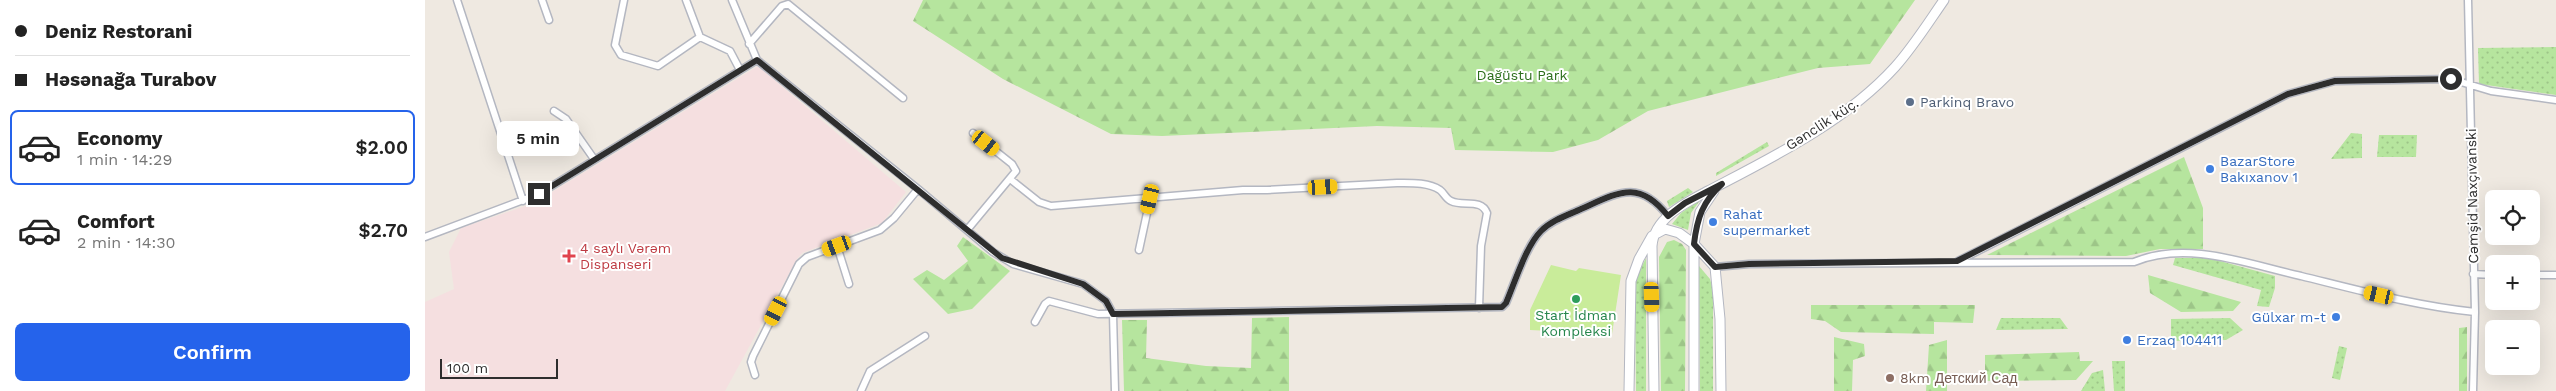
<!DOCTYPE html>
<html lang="en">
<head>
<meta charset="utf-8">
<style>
  :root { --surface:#fff; --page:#f6f6f6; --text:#222; --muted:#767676; --line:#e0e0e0; --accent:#2563eb }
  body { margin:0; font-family:"Work Sans",sans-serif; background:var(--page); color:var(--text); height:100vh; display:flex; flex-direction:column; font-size:19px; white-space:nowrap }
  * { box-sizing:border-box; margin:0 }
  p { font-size:16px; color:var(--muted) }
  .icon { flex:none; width:28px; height:28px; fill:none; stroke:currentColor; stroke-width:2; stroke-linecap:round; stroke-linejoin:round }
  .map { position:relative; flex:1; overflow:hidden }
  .side { display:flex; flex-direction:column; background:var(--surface); width:425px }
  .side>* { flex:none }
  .banner { display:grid; align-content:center; height:110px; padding:0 15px; background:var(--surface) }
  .fabs { position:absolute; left:2060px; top:190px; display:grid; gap:10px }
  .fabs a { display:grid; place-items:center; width:55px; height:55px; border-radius:8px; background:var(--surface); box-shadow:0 5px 20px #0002; font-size:25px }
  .scale { position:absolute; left:15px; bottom:12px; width:118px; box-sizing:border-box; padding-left:5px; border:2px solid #2e2e2e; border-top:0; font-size:14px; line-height:18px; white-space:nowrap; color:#2e2e2e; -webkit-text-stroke:4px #fff; paint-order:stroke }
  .end { position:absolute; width:22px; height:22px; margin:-11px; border:6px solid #2e2e2e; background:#fff; box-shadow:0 0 0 2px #fff }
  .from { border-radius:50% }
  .bubble { position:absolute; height:35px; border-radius:8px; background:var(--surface); box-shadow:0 5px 20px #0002; font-size:16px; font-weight:600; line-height:35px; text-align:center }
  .car { position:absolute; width:15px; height:30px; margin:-15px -8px; border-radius:6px; box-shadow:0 0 4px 1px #0007; background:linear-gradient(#f5c518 24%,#345 0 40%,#f5c518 0 76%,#345 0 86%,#f5c518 0) }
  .banner b { display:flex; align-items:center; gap:18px; height:48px; font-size:19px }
  .banner b+b { border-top:1px solid var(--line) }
  .banner i { width:12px; height:12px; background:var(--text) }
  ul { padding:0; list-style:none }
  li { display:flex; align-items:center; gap:15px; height:75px; margin:0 10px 8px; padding:0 5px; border:2px solid transparent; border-radius:8px }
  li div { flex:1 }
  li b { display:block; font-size:19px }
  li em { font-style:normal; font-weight:600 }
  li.active { border-color:var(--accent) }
  li>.icon { width:45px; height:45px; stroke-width:1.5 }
  .action { display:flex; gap:10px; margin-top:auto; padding:10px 15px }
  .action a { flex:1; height:58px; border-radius:8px; background:var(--accent); color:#fff; font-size:20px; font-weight:600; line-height:58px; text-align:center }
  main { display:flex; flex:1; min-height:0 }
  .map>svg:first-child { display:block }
  .medical { fill:#f5dfe0 }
  .grass { fill:url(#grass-dots) }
  .forest { fill:url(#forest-firs) }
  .pitch { fill:#c9ec9a }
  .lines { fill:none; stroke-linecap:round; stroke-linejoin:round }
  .street-casing { stroke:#b4b7c1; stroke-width:9 }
  .secondary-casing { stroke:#b4b7c1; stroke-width:11 }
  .street { stroke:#fff; stroke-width:6 }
  .secondary { stroke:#fff; stroke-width:9 }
  .route { stroke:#2e2e2e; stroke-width:6 }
  .service-dot { fill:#5c6f8a; stroke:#fff; stroke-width:2 }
  .shop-dot { fill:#3f7fe0; stroke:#fff; stroke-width:2 }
  .health-dot { fill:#e0444e; stroke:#fff; stroke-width:2 }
  .leisure-dot { fill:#2e9e5b; stroke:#fff; stroke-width:2 }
  .education-dot { fill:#8d6e63; stroke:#fff; stroke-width:2 }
  .labels { text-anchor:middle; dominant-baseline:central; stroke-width:4; stroke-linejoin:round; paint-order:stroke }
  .park-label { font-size:14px; fill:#2c6e1b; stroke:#fff }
  .service-label { font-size:14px; fill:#4e5e75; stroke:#fff; text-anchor:start }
  .street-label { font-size:14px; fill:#2e2e2e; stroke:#fff }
  .shop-label { font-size:14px; fill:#366cbe; stroke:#fff; text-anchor:start }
  .health-label { font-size:14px; fill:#be3a42; stroke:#fff; text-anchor:start }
  .leisure-label { font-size:14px; fill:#27864d; stroke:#fff }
  .education-label { font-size:14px; fill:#785e54; stroke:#fff; text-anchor:start }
</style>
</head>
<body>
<main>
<section class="side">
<div class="banner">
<b><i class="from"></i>Deniz Restorani</b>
<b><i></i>Həsənağa Turabov</b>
</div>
<ul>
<li class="active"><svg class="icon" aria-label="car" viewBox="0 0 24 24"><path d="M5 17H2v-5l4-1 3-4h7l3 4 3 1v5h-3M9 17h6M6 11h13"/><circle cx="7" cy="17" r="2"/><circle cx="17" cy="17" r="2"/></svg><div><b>Economy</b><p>1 min · 14:29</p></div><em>$2.00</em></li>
<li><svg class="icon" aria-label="car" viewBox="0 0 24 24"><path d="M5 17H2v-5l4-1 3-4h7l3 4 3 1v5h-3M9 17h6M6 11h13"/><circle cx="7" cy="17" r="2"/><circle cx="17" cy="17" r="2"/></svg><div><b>Comfort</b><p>2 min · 14:30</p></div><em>$2.70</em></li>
</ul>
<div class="action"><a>Confirm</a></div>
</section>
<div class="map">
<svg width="2131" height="391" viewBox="0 0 2131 391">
  <defs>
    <pattern id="grass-dots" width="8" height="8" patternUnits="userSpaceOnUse" patternTransform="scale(1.25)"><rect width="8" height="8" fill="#b6e59e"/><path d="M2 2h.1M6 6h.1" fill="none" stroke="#9dc588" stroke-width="1.8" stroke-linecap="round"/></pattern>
    <pattern id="forest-firs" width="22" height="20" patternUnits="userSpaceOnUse" patternTransform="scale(1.25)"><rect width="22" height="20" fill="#b6e59e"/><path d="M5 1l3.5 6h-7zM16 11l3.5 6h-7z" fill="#9dc588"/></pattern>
  </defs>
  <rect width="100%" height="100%" fill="#efe9e1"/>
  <path class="medical" d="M333,66L481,192L457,223L377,253L372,259L300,391H0V302L29,289L24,252L36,228L109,203Z"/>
  <path class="grass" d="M2131,47V95L2054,84L2053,48Z
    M1926,133L1937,134V158L1906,159Z
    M1954,135H1992L1991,157H1952Z
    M1342,142L1344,146L1291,176V173Z
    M1263,188L1268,192L1244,207L1242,201Z
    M1276,199L1266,213L1263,230L1247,224L1256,213Z
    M1221,258V391H1211L1210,280Z
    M1750,258H1784L1850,276V288L1844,307L1832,306L1836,290L1748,265Z
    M1274,266L1285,279L1288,290V391H1275Z
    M1576,318H1635L1643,329L1571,330Z
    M1805,318L1818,330L1801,340L1746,341V319Z
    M1914,346L1922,348L1915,380L1907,378Z
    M1687,361H1700V391H1689Z
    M1678,370L1680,391H1656L1667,373Z"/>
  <path class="forest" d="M498,0H1490L1445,64L1393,68L1223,111L1173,140L1128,152L1030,150L1026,128L952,126L737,136L686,134L578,79L488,21Z
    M1759,157L1778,208V249H1735L1701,256L1562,255Z
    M538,237L585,271L547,309L523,314L488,279L502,270L519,280L543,261L532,246Z
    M1249,240L1257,244L1261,250L1260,391H1236L1234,257L1242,242Z
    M1723,275L1816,302L1808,311L1756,312L1725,293Z
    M1386,305H1550L1548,323L1509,322V334L1416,332L1400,321L1386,319Z
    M864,317V391H699L697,320H722L721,358L781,366L826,368L827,318Z
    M2042,327V391H2034V328Z
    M1409,337L1439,344L1440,356L1428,360L1427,391H1409Z
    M1522,340V391H1501L1504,345Z
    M1654,352L1655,361H1668L1651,380L1560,381V355Z"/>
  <path class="pitch" d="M1126,265L1151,271L1154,268L1196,275L1187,334L1105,330V310Z"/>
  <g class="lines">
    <g class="street-casing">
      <path id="street" d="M32,0L98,201
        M117,0L124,20
        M199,0L190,45L196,55L233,66L275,37
        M261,0L275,37L305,51L315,70
        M307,0L332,60L493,189L568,252L588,264L658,284L681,301L688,314L690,391
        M2043,0L2050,312L2048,391
        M324,44L357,6L363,4L478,98
        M129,111L141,119L169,159
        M585,179L614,202L626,206L818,190H842L972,183C985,183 1003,182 1015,190C1019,193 1021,199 1026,201C1038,207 1056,198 1062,213L1056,246L1054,308
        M542,230L591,171L587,164L548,133
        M0,237L114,194L332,60
        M412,246L424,284
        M714,250L725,199
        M1533,261L1863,94L1910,81L2026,79L2066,91L2131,100
        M1290,267L1324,264L1709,262C1763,240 1822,264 1876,276C1933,290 1991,306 2050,312
        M2048,274L2069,275
        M2106,275H2131
        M610,322L620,304L624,301L673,314L1077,307L1081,303C1090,282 1101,246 1116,231C1127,220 1143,215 1156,209C1194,192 1214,179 1243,216
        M330,375L326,362L328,356L374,264L382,257L455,230L469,218L493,189
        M436,391L445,371L500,336"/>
    </g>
    <g class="secondary-casing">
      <path id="secondary" d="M1204,391L1206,281L1214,259L1227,236L1240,229L1254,233L1269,244L1290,267L1295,319L1296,391
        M1229,391L1227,246C1229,218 1260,203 1283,191C1348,157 1420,122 1470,67C1488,47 1503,23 1519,0
        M1269,391V244L1275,212L1289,191"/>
    </g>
    <use href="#street" class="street"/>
    <use href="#secondary" class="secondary"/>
  </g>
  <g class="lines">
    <path class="route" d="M114,194L332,60L577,258L658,284L681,301L688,314L1077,307L1081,303C1090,282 1101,246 1116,231C1127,220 1143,215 1156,209C1194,192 1214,179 1243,216L1260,203L1297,184C1278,201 1272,218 1269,244L1290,267L1324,264L1532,261L1863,94L1910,81L2026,79"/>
  </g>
  <circle class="service-dot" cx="1485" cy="102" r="5"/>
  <g class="shop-dot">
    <circle cx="1785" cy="169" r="5"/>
    <circle cx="1288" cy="222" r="5"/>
    <circle cx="1911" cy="317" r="5"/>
    <circle cx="1702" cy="340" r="5"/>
  </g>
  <path class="health-dot" d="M141.5 248.5h5v5h5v5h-5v5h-5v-5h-5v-5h5z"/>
  <circle class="leisure-dot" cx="1151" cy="299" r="5"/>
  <circle class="education-dot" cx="1465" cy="378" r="5"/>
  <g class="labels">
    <g class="park-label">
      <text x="1097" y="75">Dağüstu Park</text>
    </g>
    <g class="service-label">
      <text x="1495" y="102">Parkinq Bravo</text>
    </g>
    <g class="street-label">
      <text transform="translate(1397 124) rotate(-33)">Gənclik küç.</text>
      <text transform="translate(2047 196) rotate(-91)">Cəmşid Naxçıvanski</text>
    </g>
    <g class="shop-label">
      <text x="1795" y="161">BazarStore<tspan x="1795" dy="16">Bakıxanov 1</tspan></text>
      <text x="1298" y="214">Rahat<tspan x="1298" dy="16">supermarket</tspan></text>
      <text x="1901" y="317" text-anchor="end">Gülxar m-t</text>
      <text x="1712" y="340">Erzaq 104411</text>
    </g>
    <g class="health-label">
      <text x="155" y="248">4 saylı Vərəm<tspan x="155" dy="16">Dispanseri</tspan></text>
    </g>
    <g class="leisure-label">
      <text x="1151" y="315">Start İdman<tspan x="1151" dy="16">Kompleksi</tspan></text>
    </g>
    <g class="education-label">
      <text x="1475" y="378">8km Детский Сад</text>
    </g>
  </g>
</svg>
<div class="fabs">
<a><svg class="icon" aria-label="locate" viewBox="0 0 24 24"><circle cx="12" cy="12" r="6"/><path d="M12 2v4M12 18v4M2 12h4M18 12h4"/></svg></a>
<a>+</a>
<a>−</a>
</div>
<div class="scale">100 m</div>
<i class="end from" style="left:2026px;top:79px"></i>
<i class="end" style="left:114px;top:194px"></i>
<div class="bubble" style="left:72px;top:121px;width:82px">5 min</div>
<i class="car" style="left:561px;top:143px;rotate:128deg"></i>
<i class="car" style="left:898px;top:187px;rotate:87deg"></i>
<i class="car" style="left:725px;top:199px;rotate:193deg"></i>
<i class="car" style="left:412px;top:246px;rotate:250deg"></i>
<i class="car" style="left:1954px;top:295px;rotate:283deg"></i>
<i class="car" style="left:1227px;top:297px;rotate:178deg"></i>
<i class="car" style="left:351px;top:311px;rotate:207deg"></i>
</div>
</main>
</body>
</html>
